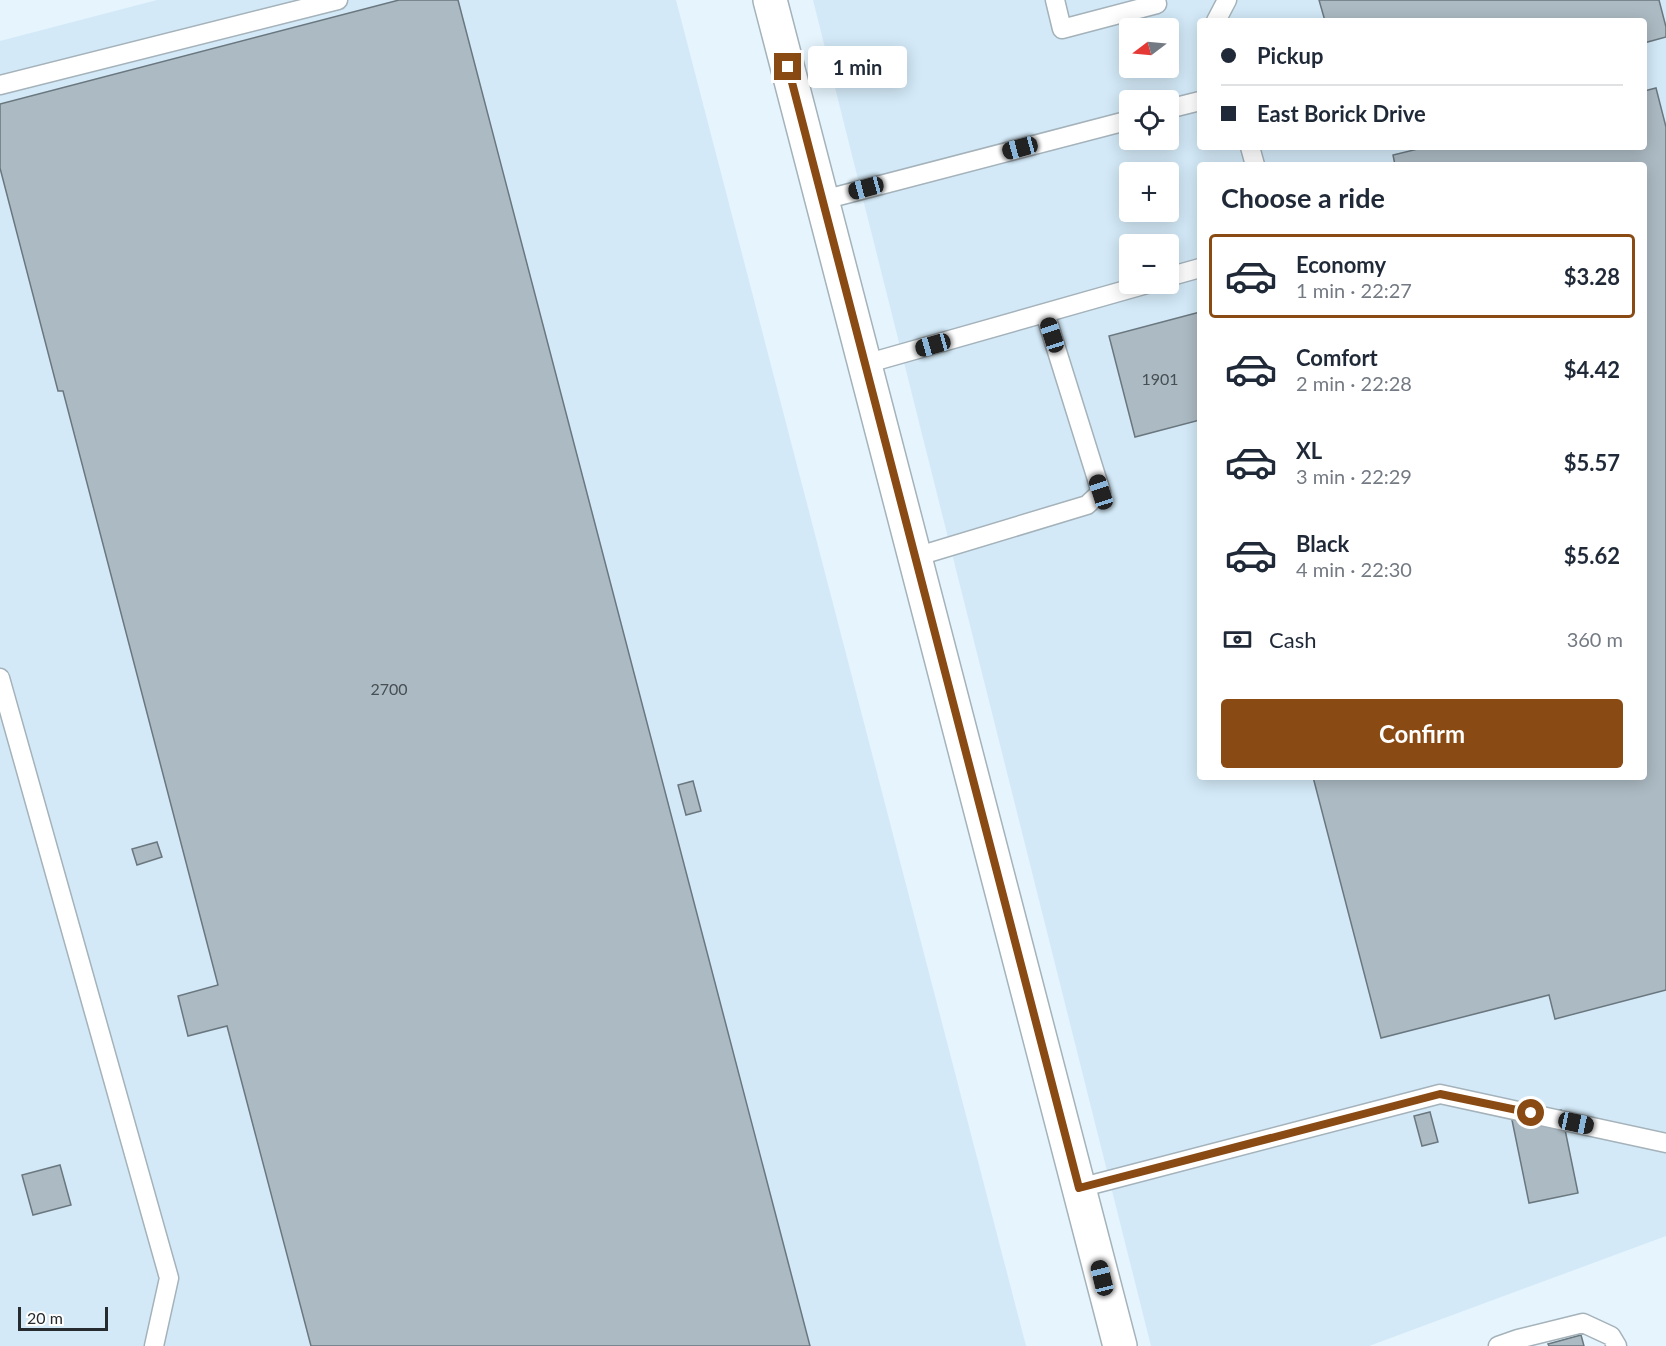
<!DOCTYPE html>
<html lang="en">
<head>
<meta charset="utf-8">
<style>
  :root { --surface:#fff; --page:#f6f6f7; --text:#1f2937; --muted:#747a83; --line:#e0e1e3; --accent:#8a4a13 }
  body { margin:0; font-family:Lato,sans-serif; background:var(--page); color:var(--text); height:100vh; display:flex; flex-direction:column; font-size:22px; white-space:nowrap }
  * { box-sizing:border-box; margin:0 }
  p { font-size:20px; color:var(--muted) }
  .icon { flex:none; width:33px; height:33px; fill:none; stroke:currentColor; stroke-width:2; stroke-linecap:round; stroke-linejoin:round }
  .map { position:relative; flex:1; overflow:hidden }
  .side { position:absolute; left:1197px; top:162px; width:450px; height:618px; display:flex; flex-direction:column; background:var(--surface); border-radius:6px; box-shadow:0 3px 15px #0003 }
  .side>* { flex:none }
  .top-card { position:absolute; left:1197px; top:18px; width:450px; height:132px; border-radius:6px; box-shadow:0 3px 15px #0003; display:grid; align-content:center; height:132px; padding:0 24px; background:var(--surface) }
  .needle { width:39px; rotate:254deg }
  .buttons { position:absolute; left:1119px; top:18px; display:grid; gap:12px }
  .buttons a { display:grid; place-items:center; width:60px; height:60px; border-radius:6px; background:var(--surface); box-shadow:0 3px 15px #0003; font-size:30px }
  .scale { position:absolute; left:18px; bottom:15px; width:90px; box-sizing:border-box; padding-left:6px; border:3px solid #252b2e; border-top:0; font-size:16px; line-height:21px; white-space:nowrap; color:#252b2e; -webkit-text-stroke:4px #fefefe; paint-order:stroke }
  .end { position:absolute; width:27px; height:27px; margin:-14px; border:8px solid #8a4a13; background:#fff; box-shadow:0 0 0 3px #fff }
  .from { border-radius:50% }
  .bubble { position:absolute; height:42px; border-radius:6px; background:var(--surface); box-shadow:0 3px 15px #0003; font-size:20px; font-weight:700; line-height:42px; text-align:center }
  .car { position:absolute; width:18px; height:36px; margin:-18px -9px; border-radius:8px; box-shadow:0 0 4px 2px #0007; background:linear-gradient(#222 24%,#8ab4d8 0 40%,#222 0 76%,#8ab4d8 0 86%,#222 0) }
  .top-card b { display:flex; align-items:center; gap:21px; height:57px; font-size:22px }
  .top-card b+b { border-top:2px solid var(--line) }
  .top-card i { width:15px; height:15px; background:var(--text) }
  ul { padding:0; list-style:none }
  li { display:flex; align-items:center; gap:18px; height:84px; margin:0 12px 9px; padding:0 12px; border:3px solid transparent; border-radius:6px }
  li div { flex:1 }
  li b { display:block; font-size:22px }
  li em { font-style:normal; font-weight:700 }
  li.on { border-color:var(--accent) }
  li>.icon { width:54px; height:54px; stroke-width:1.5 }
  h2 { padding:0 24px; font-size:27px; line-height:72px }
  .pay { display:flex; align-items:center; gap:15px; height:66px; padding:0 24px; font-size:22px }
  .pay p { margin-inline-start:auto }
  .button { display:flex; gap:12px; margin-top:auto; padding:12px 24px }
  .button a { flex:1; height:69px; border-radius:6px; background:var(--accent); color:#fff; font-size:24px; font-weight:700; line-height:69px; text-align:center }
  .map>svg:first-child { display:block }
  .built { fill:#d3e9f7; fill-rule:evenodd }
  .building { fill:#acbac3; stroke:#6a777f; stroke-width:1.5 }
  .lines { fill:none; stroke-linecap:round; stroke-linejoin:round }
  .lane-casing { stroke:#a4b2ba; stroke-width:21 }
  .street-casing { stroke:#a4b2ba; stroke-width:36 }
  .lane { stroke:#fff; stroke-width:18 }
  .street { stroke:#fff; stroke-width:33 }
  .route { stroke:#8a4a13; stroke-width:8 }
  .labels { text-anchor:middle; dominant-baseline:central; stroke-width:4.5; stroke-linejoin:round; paint-order:stroke }
  .number-label { font-size:16px; fill:#474f53 }
</style>
</head>
<body>
<div class="map">
<svg width="1666" height="1346" viewBox="0 0 1666 1346">
  <rect width="100%" height="100%" fill="#e5f4fd"/>
  <path class="built" d="M157,0H676L1026,1346H0V41Z
    M813,0H1666V1236L1369,1346H1151ZM1200,21H1644V147H1200ZM1130,28H1168V68H1130ZM1130,100H1168V140H1130ZM1200,165H1644V777H1200ZM1130,172H1168V212H1130ZM1130,244H1168V284H1130Z"/>
  <path class="building" d="M399,0H458L810,1346H311L227,1026L188,1036L178,996L218,985L63,391H58L0,168V104Z
    M1319,0H1659L1666,27V37L1644,43V21H1325Z
    M1656,88L1666,127V990L1555,1019L1549,995L1381,1038L1313,777H1644V165H1395L1393,155L1426,147H1644V91Z
    M1200,312V420L1135,437L1109,336Z
    M693,781L701,811L686,815L678,785Z
    M157,842L162,857L137,865L132,849Z
    M1561,1110L1578,1193L1529,1203L1512,1120Z
    M1430,1112L1438,1142L1422,1146L1414,1116Z
    M60,1165L71,1205L33,1215L22,1175Z
    M1581,1335L1584,1346H1549L1548,1344Z"/>
  <g class="lines">
    <g class="lane-casing">
      <path id="lane" d="M1055,0L1062,29L1157,4L1156,0
        M1216,21L1227,0
        M0,85L338,0
        M1168,109L1200,101
        M1250,147L1255,165
        M823,200L1130,120
        M1168,277L1200,268
        M865,364L1147,284
        M915,557L1087,505L1101,492L1045,313
        M0,678L169,1278L154,1346
        M1079,1188L1440,1094L1666,1143
        M1498,1346L1518,1339L1583,1323L1611,1336L1617,1346"/>
    </g>
    <g class="street-casing">
      <path id="street" d="M770,0L1120,1346"/>
    </g>
    <use href="#lane" class="lane"/>
    <use href="#street" class="street"/>
  </g>
  <g class="lines">
    <path class="route" d="M788,67L1079,1188L1440,1094L1531,1113"/>
  </g>
  <g class="labels">
    <g class="number-label">
      <text x="1160" y="378">1901</text>
      <text x="389" y="688">2700</text>
    </g>
  </g>
</svg>
<div class="buttons">
<a><svg class="needle" viewBox="-14 -14 28 28"><path d="M0-13l5 13h-10z" fill="#e53935"/><path d="M0 13l5-13h-10z" fill="#747a83"/></svg></a>
<a><svg class="icon" aria-label="locate" viewBox="0 0 24 24"><circle cx="12" cy="12" r="6"/><path d="M12 2v4M12 18v4M2 12h4M18 12h4"/></svg></a>
<a>+</a>
<a>−</a>
</div>
<div class="scale">20 m</div>
<i class="end from" style="left:1531px;top:1113px"></i>
<i class="end" style="left:788px;top:67px"></i>
<div class="bubble" style="left:808px;top:46px;width:99px">1 min</div>
<i class="car" style="left:1020px;top:148px;rotate:255deg"></i>
<i class="car" style="left:866px;top:188px;rotate:255deg"></i>
<i class="car" style="left:1052px;top:335px;rotate:342deg"></i>
<i class="car" style="left:933px;top:345px;rotate:254deg"></i>
<i class="car" style="left:1101px;top:492px;rotate:342deg"></i>
<i class="car" style="left:1576px;top:1123px;rotate:102deg"></i>
<i class="car" style="left:1102px;top:1278px;rotate:346deg"></i>
<div class="top-card">
<b><i class="from"></i>Pickup</b>
<b><i></i>East Borick Drive</b>
</div>
<section class="side">
<h2>Choose a ride</h2>
<ul>
<li class="on"><svg class="icon" aria-label="car" viewBox="0 0 24 24"><path d="M5 17H2v-5l4-1 3-4h7l3 4 3 1v5h-3M9 17h6M6 11h13"/><circle cx="7" cy="17" r="2"/><circle cx="17" cy="17" r="2"/></svg><div><b>Economy</b><p>1 min · 22:27</p></div><em>$3.28</em></li>
<li><svg class="icon" aria-label="car" viewBox="0 0 24 24"><path d="M5 17H2v-5l4-1 3-4h7l3 4 3 1v5h-3M9 17h6M6 11h13"/><circle cx="7" cy="17" r="2"/><circle cx="17" cy="17" r="2"/></svg><div><b>Comfort</b><p>2 min · 22:28</p></div><em>$4.42</em></li>
<li><svg class="icon" aria-label="car" viewBox="0 0 24 24"><path d="M5 17H2v-5l4-1 3-4h7l3 4 3 1v5h-3M9 17h6M6 11h13"/><circle cx="7" cy="17" r="2"/><circle cx="17" cy="17" r="2"/></svg><div><b>XL</b><p>3 min · 22:29</p></div><em>$5.57</em></li>
<li><svg class="icon" aria-label="car" viewBox="0 0 24 24"><path d="M5 17H2v-5l4-1 3-4h7l3 4 3 1v5h-3M9 17h6M6 11h13"/><circle cx="7" cy="17" r="2"/><circle cx="17" cy="17" r="2"/></svg><div><b>Black</b><p>4 min · 22:30</p></div><em>$5.62</em></li>
</ul>
<div class="pay"><svg class="icon" aria-label="cash" viewBox="0 0 24 24"><path d="M3 7h18v10H3z"/><circle cx="12" cy="12" r="2"/></svg>Cash<p>360 m</p></div>
<div class="button"><a>Confirm</a></div>
</section>
</div>
</body>
</html>
